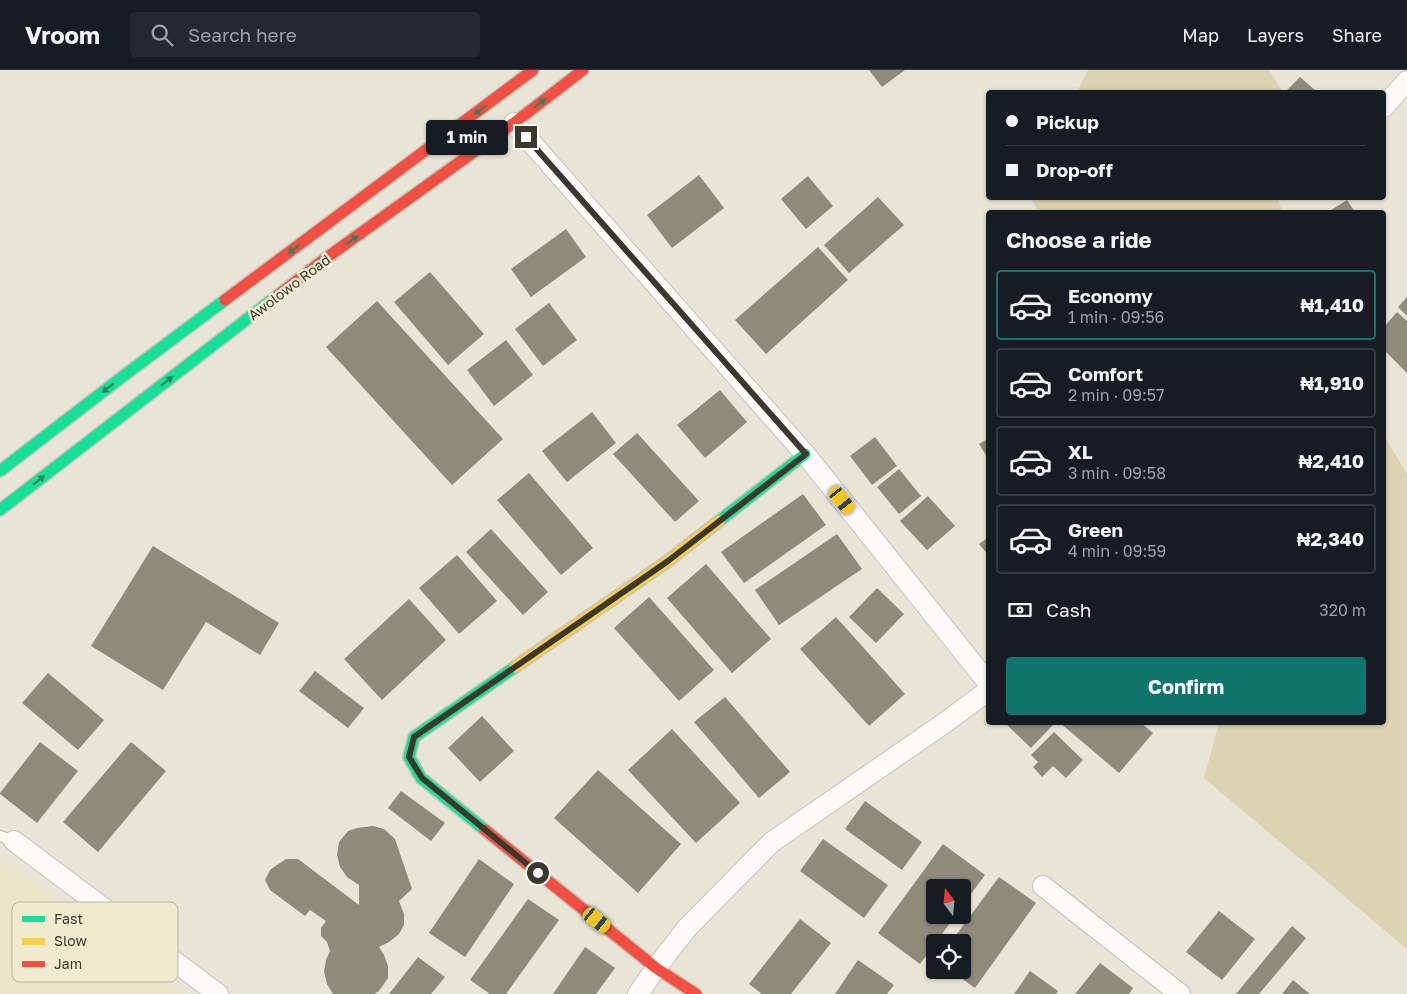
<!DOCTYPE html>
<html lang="en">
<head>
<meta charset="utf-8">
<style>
  :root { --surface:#171b24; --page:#242831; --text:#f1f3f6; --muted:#9ea1a6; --line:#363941; --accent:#0f766e }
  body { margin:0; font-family:"Golos Text",sans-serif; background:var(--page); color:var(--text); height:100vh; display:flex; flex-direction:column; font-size:19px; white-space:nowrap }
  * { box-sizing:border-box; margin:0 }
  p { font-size:16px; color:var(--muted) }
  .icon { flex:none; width:28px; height:28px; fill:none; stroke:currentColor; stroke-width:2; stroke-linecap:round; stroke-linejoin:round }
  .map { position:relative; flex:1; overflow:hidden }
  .drawer { position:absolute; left:986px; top:140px; width:400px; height:515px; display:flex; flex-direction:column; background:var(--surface); border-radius:5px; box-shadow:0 1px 4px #0004 }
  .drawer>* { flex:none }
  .guide { position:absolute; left:986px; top:20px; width:400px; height:110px; border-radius:5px; box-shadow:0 1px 4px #0004; display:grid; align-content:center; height:110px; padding:0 20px; background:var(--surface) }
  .needle { width:32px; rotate:344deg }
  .buttons { position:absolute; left:926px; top:809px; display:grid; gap:10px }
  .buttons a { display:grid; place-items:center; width:45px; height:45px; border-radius:5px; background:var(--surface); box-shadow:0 1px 4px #0004; font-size:25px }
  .end { position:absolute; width:22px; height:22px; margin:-11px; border:6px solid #3b392e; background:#fff; box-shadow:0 0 0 2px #fff }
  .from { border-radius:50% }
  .bubble { position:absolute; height:35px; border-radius:5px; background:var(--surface); box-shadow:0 1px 4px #0004; font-size:16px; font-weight:700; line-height:35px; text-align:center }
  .car { position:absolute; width:15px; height:30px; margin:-15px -8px; border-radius:6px; box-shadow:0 0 4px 1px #0007; background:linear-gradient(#f5c518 24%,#345 0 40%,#f5c518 0 76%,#345 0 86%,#f5c518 0) }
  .guide b { display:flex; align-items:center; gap:18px; height:48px; font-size:19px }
  .guide b+b { border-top:1px solid var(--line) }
  .guide i { width:12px; height:12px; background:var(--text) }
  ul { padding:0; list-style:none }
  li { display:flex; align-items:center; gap:15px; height:70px; margin:0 10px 8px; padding:0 10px; border:2px solid var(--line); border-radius:5px }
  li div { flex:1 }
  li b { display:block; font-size:19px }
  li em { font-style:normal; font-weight:700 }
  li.on { border-color:var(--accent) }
  li>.icon { width:45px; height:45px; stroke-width:1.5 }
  h2 { padding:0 20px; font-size:22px; line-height:60px }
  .pay { display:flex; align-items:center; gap:12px; height:55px; padding:0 20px; font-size:19px }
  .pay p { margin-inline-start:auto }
  .cta { display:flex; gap:10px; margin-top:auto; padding:10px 20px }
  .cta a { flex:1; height:58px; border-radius:5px; background:var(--accent); color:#fff; font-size:20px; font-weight:700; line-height:58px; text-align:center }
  header { display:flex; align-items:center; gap:30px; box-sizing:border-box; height:70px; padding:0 25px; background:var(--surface); border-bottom:1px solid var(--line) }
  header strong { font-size:24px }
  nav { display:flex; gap:28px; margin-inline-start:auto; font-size:18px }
  .search { width:350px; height:45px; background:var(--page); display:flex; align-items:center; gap:12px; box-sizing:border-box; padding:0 18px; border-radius:5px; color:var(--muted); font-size:19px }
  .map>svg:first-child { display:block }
  .built { fill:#eae4cb }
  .green { fill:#dbd3b1 }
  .building { fill:#8e8b7a }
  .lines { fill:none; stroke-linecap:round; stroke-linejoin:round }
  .lane-casing { stroke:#c5c2b7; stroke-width:12 }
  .street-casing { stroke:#c5c2b7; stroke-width:22 }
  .fast-casing { stroke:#c5c2b7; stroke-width:14 }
  .slow-casing { stroke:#c5c2b7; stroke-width:14 }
  .jam-casing { stroke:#c5c2b7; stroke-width:14 }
  .lane { stroke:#fcfbf9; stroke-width:10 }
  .street { stroke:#fcfbf9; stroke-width:20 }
  .fast { stroke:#16e098; stroke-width:11 }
  .slow { stroke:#ffcf43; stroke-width:11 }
  .jam { stroke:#f24e42; stroke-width:11 }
  .oneway { fill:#2a845e }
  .route { stroke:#3b392e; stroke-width:6 }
  .labels { text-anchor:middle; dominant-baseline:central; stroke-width:5; stroke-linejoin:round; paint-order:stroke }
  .street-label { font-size:14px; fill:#3b392e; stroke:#f0eacf }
  .key { fill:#f0eacf; stroke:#bab59f; stroke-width:1 }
  .key-label { font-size:14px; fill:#3b392e }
</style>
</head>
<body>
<header>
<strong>Vroom</strong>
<div class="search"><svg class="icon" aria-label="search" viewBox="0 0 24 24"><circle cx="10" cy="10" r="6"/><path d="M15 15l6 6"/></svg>Search here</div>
<nav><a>Map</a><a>Layers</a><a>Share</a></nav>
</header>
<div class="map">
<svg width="1407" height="924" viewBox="0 0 1407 924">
  <rect width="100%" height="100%" fill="#e8e5d7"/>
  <path class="built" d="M0,788L183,924H0Z"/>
  <path class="green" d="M1088,0H1269L1283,22H1077Z
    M1031,128H1277L1283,142H1038Z
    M1384,366L1407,404V879L1204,708L1219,653L1384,652Z"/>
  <path class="building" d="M869,0H905L882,17Z
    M1300,7L1317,22H1285Z
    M699,105L724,138L672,178L647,145Z
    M808,106L833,136L806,159L781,129Z
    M878,127L904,155L849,203L824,175Z
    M1347,130L1355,142H1328Z
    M566,159L586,187L531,227L511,199Z
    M818,177L848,210L766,284L735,250Z
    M430,202L484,264L448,295L394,232Z
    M1407,227V246L1398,237Z
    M377,231L503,369L452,415L326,277Z
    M549,233L577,270L543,296L515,259Z
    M1397,242L1407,251V303L1384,280V257Z
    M506,270L533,305L494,336L467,300Z
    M720,320L747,352L705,388L677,355Z
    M592,342L616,373L567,412L542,381Z
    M637,363L699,431L675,452L613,384Z
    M875,367L897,396L872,415L850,386Z
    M989,368V390L979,374Z
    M899,399L921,426L899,444L877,417Z
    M529,403L593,478L561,505L497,430Z
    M803,424L826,455L744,513L721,482Z
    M928,426L955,456L927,480L900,451Z
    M491,459L548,522L523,545L466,482Z
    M837,464L862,499L779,555L755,520Z
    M989,467V486L979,474Z
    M153,476L279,553L260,585L206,552L163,620L91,576Z
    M457,485L497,531L459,564L419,518Z
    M706,494L771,569L732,603L667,528Z
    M877,518L904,544L876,573L849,547Z
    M649,527L714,600L679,631L614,558Z
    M409,529L446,570L382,630L344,589Z
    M836,547L905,624L869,656L800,579Z
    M315,601L364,638L348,658L299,621Z
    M48,603L104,650L78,680L22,633Z
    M725,627L790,702L759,728L694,652Z
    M482,646L514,681L480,712L448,678Z
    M1004,652H1051L1053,655L1031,678Z
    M1059,652H1140L1153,663L1119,703Z
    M672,659L740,733L696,773L628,700Z
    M1054,662L1083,690L1066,708L1053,696L1042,707L1033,697L1038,692L1031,685Z
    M40,672L78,701L37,753L0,724V723Z
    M131,672L166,701L98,782L63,752Z
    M598,700L681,774L638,823L554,748Z
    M401,721L445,753L431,771L388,738Z
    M865,731L922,772L902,800L845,759Z
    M373,756L384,759L395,769L412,819L399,831L404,844V855L399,864L389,872L379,877L384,885L388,896V908L379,921L374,924H333L327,914L324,901L326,890L330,881L327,872L321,866V858L326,851L310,840L305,846L270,820L265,810L270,800L277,795L286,789H298L359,835V815L347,807L340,797L337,785L339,772L348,761L357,758Z
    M823,769L888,815L864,848L800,801Z
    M943,774L985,805L962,836V818H935V845H956L920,894L878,863Z
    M479,789L514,814L465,887L429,863Z
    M999,807L1036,833L975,918L950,900H962V872H951Z
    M528,829L559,850L506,924H490L470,910Z
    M1219,841L1255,869L1222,910L1186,882Z
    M800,849L831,873L791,924H762L749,914Z
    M1292,856L1306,868L1259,924H1236Z
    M585,877L615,898L596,924H553Z
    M418,887L445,907L431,924H389Z
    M858,890L894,915L887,924H835Z
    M1100,893L1133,918L1129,924H1075Z
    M1030,901L1058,921L1056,924H1014Z
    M1293,910L1310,924H1282Z"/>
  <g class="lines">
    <g class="lane-casing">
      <path id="lane" d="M0,766L14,771"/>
    </g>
    <g class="street-casing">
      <path id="street" d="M1384,37L1407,11
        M514,53L805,384L989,614
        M14,771L218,924
        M1043,816L1180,924
        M638,924L656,898L687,858L772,772L943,654L989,620"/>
    </g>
    <g class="fast-casing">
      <path id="fast" d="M0,401L126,304L225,230
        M0,440L273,229
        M719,451L805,384
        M485,760L421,708L409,687L414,667L515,597"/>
    </g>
    <g class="slow-casing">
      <path id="slow" d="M515,597L668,491L719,451"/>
    </g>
    <g class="jam-casing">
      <path id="jam" d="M273,229L322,191L514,53L583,0
        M225,230L533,0
        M485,760L656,898L696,924"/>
    </g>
    <use href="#lane" class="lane"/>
    <use href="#street" class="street"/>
    <use href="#fast" class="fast"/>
    <use href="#slow" class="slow"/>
    <use href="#jam" class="jam"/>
  </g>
  <defs><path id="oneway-solid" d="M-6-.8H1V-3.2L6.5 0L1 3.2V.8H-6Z" transform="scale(1.25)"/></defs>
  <g class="oneway">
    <use href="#oneway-solid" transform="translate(540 33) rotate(-38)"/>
    <use href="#oneway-solid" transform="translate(480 40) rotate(143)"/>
    <use href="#oneway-solid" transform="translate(352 170) rotate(-36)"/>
    <use href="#oneway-solid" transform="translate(294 179) rotate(143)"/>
    <use href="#oneway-solid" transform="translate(167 311) rotate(-38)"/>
    <use href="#oneway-solid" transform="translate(108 318) rotate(142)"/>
    <use href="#oneway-solid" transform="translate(39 410) rotate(-38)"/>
  </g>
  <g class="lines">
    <path class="route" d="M526,67L806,384L668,491L414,667L409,687L422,708L538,803"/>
  </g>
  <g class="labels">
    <g class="street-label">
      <text transform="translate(289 217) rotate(-37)">Awolowo Road</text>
    </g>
  </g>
  <rect x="12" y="832" width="166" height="80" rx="8" class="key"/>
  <rect x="22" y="846" width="23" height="6" fill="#16e098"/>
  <rect x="22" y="868" width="23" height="7" fill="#ffcf43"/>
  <rect x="22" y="891" width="23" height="6" fill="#f24e42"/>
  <g class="key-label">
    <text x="54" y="854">Fast</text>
    <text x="54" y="876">Slow</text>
    <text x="54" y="899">Jam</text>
  </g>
</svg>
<div class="buttons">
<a><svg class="needle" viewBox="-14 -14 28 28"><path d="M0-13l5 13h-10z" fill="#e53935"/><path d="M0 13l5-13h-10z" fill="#9ea1a6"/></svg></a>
<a><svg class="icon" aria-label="locate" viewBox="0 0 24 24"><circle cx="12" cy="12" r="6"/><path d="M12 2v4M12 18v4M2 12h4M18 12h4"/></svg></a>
</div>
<i class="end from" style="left:538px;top:803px"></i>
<i class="end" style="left:526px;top:67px"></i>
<div class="bubble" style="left:426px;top:50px;width:82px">1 min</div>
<i class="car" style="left:842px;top:430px;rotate:141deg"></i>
<i class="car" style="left:597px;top:850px;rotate:129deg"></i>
<div class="guide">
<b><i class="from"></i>Pickup</b>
<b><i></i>Drop-off</b>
</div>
<section class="drawer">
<h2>Choose a ride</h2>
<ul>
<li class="on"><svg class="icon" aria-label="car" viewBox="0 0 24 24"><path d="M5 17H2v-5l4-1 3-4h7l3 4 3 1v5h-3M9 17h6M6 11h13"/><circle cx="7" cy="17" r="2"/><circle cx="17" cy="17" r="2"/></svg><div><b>Economy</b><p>1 min · 09:56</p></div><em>₦1,410</em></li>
<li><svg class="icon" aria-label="car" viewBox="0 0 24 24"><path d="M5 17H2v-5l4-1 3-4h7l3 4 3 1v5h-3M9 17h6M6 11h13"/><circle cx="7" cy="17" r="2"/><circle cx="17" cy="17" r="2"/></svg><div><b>Comfort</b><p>2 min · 09:57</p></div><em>₦1,910</em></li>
<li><svg class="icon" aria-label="car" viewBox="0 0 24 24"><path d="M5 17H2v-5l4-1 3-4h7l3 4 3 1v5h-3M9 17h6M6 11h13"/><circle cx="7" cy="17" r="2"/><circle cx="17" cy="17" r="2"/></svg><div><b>XL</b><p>3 min · 09:58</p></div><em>₦2,410</em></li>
<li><svg class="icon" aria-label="car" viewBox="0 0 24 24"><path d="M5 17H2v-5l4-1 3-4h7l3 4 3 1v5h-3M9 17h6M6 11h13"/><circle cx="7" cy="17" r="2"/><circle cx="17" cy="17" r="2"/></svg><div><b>Green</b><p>4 min · 09:59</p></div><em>₦2,340</em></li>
</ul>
<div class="pay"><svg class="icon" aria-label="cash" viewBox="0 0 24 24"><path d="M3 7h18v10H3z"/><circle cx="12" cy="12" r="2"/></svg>Cash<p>320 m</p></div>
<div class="cta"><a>Confirm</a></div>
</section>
</div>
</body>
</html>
